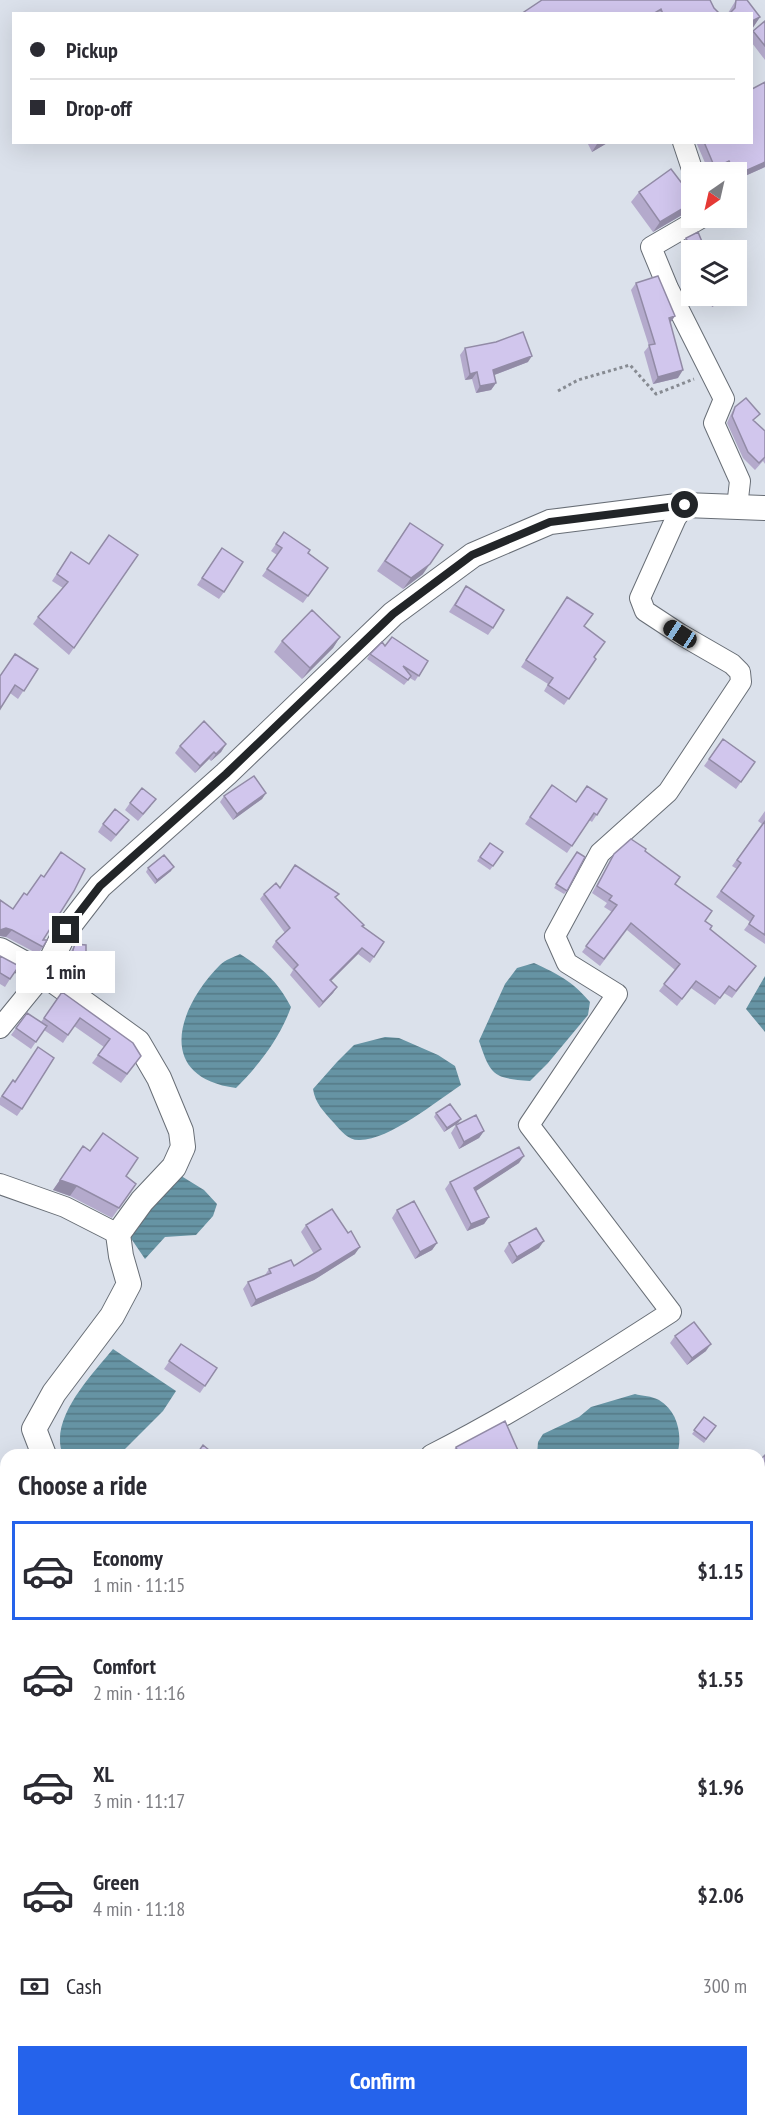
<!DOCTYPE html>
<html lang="en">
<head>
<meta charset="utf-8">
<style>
  :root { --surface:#fff; --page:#f7f7f7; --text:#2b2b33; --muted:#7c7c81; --line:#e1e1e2; --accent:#2563eb }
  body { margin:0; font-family:"PT Sans Narrow",sans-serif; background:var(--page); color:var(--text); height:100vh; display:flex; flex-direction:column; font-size:22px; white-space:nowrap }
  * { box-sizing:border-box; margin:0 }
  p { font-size:20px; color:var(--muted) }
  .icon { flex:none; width:33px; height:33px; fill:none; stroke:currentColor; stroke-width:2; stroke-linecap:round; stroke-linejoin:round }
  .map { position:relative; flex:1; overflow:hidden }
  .side { position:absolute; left:0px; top:1449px; width:765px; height:678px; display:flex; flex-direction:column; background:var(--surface); border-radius:18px 18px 0 0; box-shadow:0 6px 24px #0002 }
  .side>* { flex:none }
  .guide { position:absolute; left:12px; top:12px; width:741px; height:132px; border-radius:0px; box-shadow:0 6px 24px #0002; display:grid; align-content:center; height:132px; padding:0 18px; background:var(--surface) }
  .needle { width:39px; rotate:214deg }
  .buttons { position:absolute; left:681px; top:162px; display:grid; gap:12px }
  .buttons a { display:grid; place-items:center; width:66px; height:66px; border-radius:0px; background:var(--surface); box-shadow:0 6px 24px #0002; font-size:30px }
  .end { position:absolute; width:27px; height:27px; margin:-14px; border:8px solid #222528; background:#fff; box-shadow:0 0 0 3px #fff }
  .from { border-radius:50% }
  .bubble { position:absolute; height:42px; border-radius:0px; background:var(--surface); box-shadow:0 6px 24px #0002; font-size:20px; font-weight:700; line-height:42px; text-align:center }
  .car { position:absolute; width:18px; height:36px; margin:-18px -9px; border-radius:8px; box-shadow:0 0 4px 2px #0007; background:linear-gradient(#222 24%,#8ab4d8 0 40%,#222 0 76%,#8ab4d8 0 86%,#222 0) }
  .guide b { display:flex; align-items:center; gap:21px; height:57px; font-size:22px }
  .guide b+b { border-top:2px solid var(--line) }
  .guide i { width:15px; height:15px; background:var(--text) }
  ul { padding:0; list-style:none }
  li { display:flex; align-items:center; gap:18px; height:99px; margin:0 12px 9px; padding:0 6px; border:3px solid transparent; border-radius:0px }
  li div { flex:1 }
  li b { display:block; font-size:22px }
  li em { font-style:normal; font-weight:700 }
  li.active { border-color:var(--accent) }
  li>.icon { width:54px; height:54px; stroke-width:1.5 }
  h2 { padding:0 18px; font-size:27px; line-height:72px }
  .pay { display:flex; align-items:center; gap:15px; height:66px; padding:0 18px; font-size:22px }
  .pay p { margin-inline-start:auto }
  .button { display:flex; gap:12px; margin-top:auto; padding:12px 18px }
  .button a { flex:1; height:69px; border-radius:0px; background:var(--accent); color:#fff; font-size:24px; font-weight:700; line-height:69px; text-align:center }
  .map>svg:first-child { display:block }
  .water { fill:url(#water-rules) }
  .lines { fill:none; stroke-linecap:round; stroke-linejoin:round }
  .minor-casing { stroke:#686e76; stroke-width:22 }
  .tertiary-casing { stroke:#686e76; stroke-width:26 }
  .path { stroke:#878b92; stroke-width:3; stroke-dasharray:3 3; stroke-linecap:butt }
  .minor { stroke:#fff; stroke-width:20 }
  .tertiary { stroke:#fff; stroke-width:24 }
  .wall { fill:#b4aacc }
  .shaded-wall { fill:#928ba6 }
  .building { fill:#d1c6ed; stroke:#928ba6; stroke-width:1.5 }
  .route { stroke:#222528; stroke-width:8 }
</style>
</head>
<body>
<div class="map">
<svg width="765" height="2127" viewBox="0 0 765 2127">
  <defs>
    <pattern id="water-rules" width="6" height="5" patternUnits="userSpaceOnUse" patternTransform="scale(1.5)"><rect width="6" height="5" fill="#6694a4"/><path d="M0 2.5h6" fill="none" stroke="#547986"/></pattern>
  </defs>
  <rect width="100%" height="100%" fill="#dbe1eb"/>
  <path class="water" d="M240,954C264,969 278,982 291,1007C280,1038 259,1065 236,1088C155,1077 177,1008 220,965C225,960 234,957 240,954Z
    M534,963C558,974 572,981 590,1002L588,1015L548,1063L530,1081C493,1078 491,1076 479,1041L505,984L517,968Z
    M765,976V1032L746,1009Z
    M385,1037L399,1038L438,1055L455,1066L461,1085C437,1101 389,1140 360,1140C349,1141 341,1131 334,1123C324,1112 315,1103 313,1089L337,1062L354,1045Z
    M178,1174L204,1190L217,1204L213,1216L196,1235L165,1237L145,1259L128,1234Z
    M113,1349L176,1391L163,1411L119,1455H63C48,1419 92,1375 113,1349Z
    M635,1394C642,1396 652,1396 659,1400C678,1411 683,1436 677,1455H537L538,1442L543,1434L579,1417L591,1407Z
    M765,1945V2053L759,2047V1951Z"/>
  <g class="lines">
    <g class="minor-casing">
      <path id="minor" d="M683,142L693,172
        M701,218L651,247L668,288L724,399L714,423L740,481L737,507
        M0,1028L44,974
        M0,1184L65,1207L118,1234
        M431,1455C514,1413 592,1363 671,1312L529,1125L617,994L567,963L555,936L600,853L668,792L741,682L740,672L732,664L680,634L645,611L640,598L676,518L685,505
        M759,1786L765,1781
        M0,2118L13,2127
        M475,2121L483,2127
        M510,2127L514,2121"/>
    </g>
    <g class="tertiary-casing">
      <path id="tertiary" d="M0,950L44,974L138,1042L159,1078L181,1131L183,1147L174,1167L142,1201L118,1234L121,1256L129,1284L112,1316L54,1393L34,1429L44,1455
        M44,974L66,930L100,886L226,774L393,614L473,555L550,522L685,505L765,508
        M0,1575L6,1567
        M0,1630L6,1634
        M0,1727L6,1718"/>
    </g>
    <path class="path" d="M558,391L578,380L630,365L656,394L694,379"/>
    <use href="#minor" class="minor"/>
    <use href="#tertiary" class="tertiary"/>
  </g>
  <path class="wall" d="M542,0L714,8L719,13H728L736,0L760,17L752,29V14H521Z
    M765,21V60L752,43V32Z
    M765,82V167L736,180V172H726L724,169L716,172H709L696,142H752Z
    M587,142H609L592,152Z
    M687,190L692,195V206L687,212L653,232L631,202L639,192Z
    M686,238L692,250V257L690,258L684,242Z
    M636,283L675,316L670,323L678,378L653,384L644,352L649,346L631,290Z
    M706,296H730L729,297L712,307Z
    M465,348L528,362L494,375L496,383L491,390L476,393L472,379L465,380L460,355Z
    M735,407L754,421L765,431V464L763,461L755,470L743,458L727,423L731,414Z
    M410,523L423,574L403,589L377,571Z
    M284,532L308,553L328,568L303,603L262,576L277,555L271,551Z
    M222,548L224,592L219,599L197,585Z
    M71,552L89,564L138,555L69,655L33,624L38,617L63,588L52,581Z
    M466,586L493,628L488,635L449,612Z
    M567,597L584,626L594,658L596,659L564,705L544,691L548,684L521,667Z
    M340,637L333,648L302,679L274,652L282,641Z
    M385,646L428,661L415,681L410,678L404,685L367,659L370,654Z
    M38,669L18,699L10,693L0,676Z
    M723,739L755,762L736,789L704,766Z
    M226,744L221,752L211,761L209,759L195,773L175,753L180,746Z
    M552,785L576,802L607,799L592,822L589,820L567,853L525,824Z
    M266,793L262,799L233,820L220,802L224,796Z
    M130,803L151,806L138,821L125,810Z
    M765,811V944L744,930L750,922L716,897L737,869L732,866L762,824L758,821Z
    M103,824L124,827L111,842L98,832Z
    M490,843L503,852L490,870L477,861Z
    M645,851L675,884L705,921L710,929L751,973L732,998L724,993L715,1005L691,988L677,1006L659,991L675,970L627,930L600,966L582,952L612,912L604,907L607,903L592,893L610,861L614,854Z
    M577,852L567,891L564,894L554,888Z
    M148,868L171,871L155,884L146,872Z
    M280,888L339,894L336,898L362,926L384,942L370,963L358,954L331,981L337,987L333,993L319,1008L290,975L293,970L272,947L276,941L285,933L260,899L264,894Z
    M0,900L43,940V947L38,954L6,937L0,936Z
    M75,944L86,972L96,978L89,989L70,975V953Z
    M0,956L10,979L5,987L0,984Z
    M62,992L141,1056L121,1083L92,1063L104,1047L74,1026L63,1043L44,1030L31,1049L11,1035L27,1013L41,1022Z
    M13,1080L22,1109L17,1116L0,1105V1098Z
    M436,1113L461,1119L458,1123L444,1132L434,1117Z
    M456,1125L484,1131L479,1138L459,1149L451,1133Z
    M83,1146L136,1184L112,1218L70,1196L53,1190Z
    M519,1163L476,1190L489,1217L484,1224L467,1231L445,1189L450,1182Z
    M397,1210L437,1243L432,1250L415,1259L392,1218Z
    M306,1225L355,1254L314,1280L251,1307L243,1289L248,1282L265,1275L269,1269L294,1266L314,1254L301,1232Z
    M509,1243L539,1248L512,1264L504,1251Z
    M675,1336L706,1351L687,1365L670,1343Z
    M181,1344L217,1368L200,1393L164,1369Z
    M704,1417L716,1426L704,1443L692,1434Z
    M456,1447L520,1455H450Z"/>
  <path class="shaded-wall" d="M760,17L752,29V21Z
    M600,142H609L592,152L597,144Z
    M729,161L724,169L716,172H712L715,168Z
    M765,162V167L736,180V175Z
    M692,203V206L687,212L653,232L660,222Z
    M724,296H730L729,297L712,307L717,299Z
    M675,316L670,323L669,318Z
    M532,356L528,362L489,377L493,370Z
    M683,370L678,378L653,384L658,377Z
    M477,372L472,379L465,380L470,374Z
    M496,383L491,390L476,393L480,386Z
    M430,564L423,574L403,589L411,578Z
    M340,637L333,648L302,679L310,668Z
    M226,744L221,752L211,761L216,754Z
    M214,752L209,759L195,773L200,766Z
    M266,793L262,799L233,820L237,814Z
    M174,867L171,871L155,884L157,880Z
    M6,928L12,930L6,937L0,936V930Z
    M362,948L358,954L326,986L330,980Z
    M337,987L333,993L319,1008L323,1002Z
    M461,1119L458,1123L444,1132L447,1128Z
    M484,1131L479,1138L459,1149L464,1142Z
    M524,1156L519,1163L470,1195L474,1188Z
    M60,1180L77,1186L70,1196L53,1190Z
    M489,1217L484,1224L467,1231L471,1224Z
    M544,1241L539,1248L512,1264L517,1257Z
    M437,1243L432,1250L415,1259L420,1252Z
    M360,1247L355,1254L314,1280L251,1307L256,1300Z
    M711,1344L706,1351L687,1365L692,1358Z"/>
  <path class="building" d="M542,0H710L714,8L719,13H730L735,8L736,0H747L760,17L752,21V14H663L661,9L653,14H521Z
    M765,21V46L753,31Z
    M765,82V162L736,175V172H735L729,161L715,168L704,142H752V89Z
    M671,169L687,190H689L692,195V203L660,222L639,192Z
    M698,232L705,249L701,250H692V251L686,238Z
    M658,276L675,316L669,318L683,370L658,377L649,345L655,344L636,283Z
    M715,296H724L717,299Z
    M523,332L532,356L493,370L496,383L480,386L477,372L470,374L465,348L496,342Z
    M746,398L760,414L753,420L765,431V457L759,463L748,452L732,416L735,407Z
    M410,523L443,545L430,564L411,578L385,561Z
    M284,532L310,550L308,553L328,568L308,596L267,569L282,548L276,544Z
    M109,535L138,555L74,648L38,617L68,582L57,574L71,552L89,564Z
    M222,548L243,562L224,592L202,578Z
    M466,586L504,610L493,628L455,605Z
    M567,597L593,614L584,626L605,642L594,657L596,659L569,699L548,685L553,678L526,660Z
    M312,610L340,637L310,668L282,641Z
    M392,637L428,661L419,676L403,666L411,676L408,680L370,654L382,642L385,646Z
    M15,654L38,669L24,691L15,685L0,709V676Z
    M204,721L226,744L216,754L214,752L200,766L180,746Z
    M723,739L755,762L741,782L709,759Z
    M254,776L266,793L237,814L224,796Z
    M552,785L576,802L587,786L607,799L597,815L594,813L572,846L530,817Z
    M142,788L156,799L143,814L130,803Z
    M115,809L129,820L116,835L103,824Z
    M765,821V935L749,924L754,916L721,891L741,863L737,860Z
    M631,839L646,849L645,851L680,877L675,884L712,911L705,921L712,926L710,929L756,966L736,991L729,986L720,998L696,981L682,999L664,984L680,964L631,923L604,959L586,946L617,905L609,900L612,896L597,886L614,854Z
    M490,843L503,852L493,866L480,857Z
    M61,852L85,869L74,891L43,940H47L43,947L12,930L6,928L0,930V900L13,909L24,893L27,895L41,875L44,877Z
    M577,852L585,857L567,891L556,884Z
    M164,855L174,867L157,880L148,868Z
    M295,865L339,894L335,897L364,925L362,926L384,942L374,957L362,948L330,980L337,987L323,1002L294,969L298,965L276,941L290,928L264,894L276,883L280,888Z
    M75,944L86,945V972L96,978L91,985L72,971L73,950Z
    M0,956L19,966L10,979L0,973Z
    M62,992L133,1043L141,1056L127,1074L98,1055L110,1039L80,1018L68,1035L44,1018Z
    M27,1013L47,1026L36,1042L16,1028Z
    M38,1047L54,1058L22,1109L2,1096L13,1080L15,1082Z
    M450,1104L461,1119L447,1128L436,1113Z
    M476,1115L484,1131L464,1142L456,1125Z
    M103,1133L138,1158L126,1176L136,1184L119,1208L77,1186L60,1180L83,1146L90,1151Z
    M519,1147L524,1156L474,1188L489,1217L471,1224L450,1182Z
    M414,1201L437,1243L420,1252L397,1210Z
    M332,1209L348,1233L351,1231L360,1247L319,1272L256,1300L248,1282L271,1273L269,1269L291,1260L294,1266L321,1249L306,1225Z
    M536,1228L544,1241L517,1257L509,1243Z
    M694,1322L711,1344L692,1358L675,1336Z
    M181,1344L217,1368L205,1386L169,1361Z
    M704,1417L716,1426L706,1439L694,1430Z
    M505,1421L520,1455H459L456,1447Z
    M203,1445L215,1455H196Z
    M765,1455V1477L761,1482L759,1480V1461Z
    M765,1645V1695L760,1701L759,1700V1651Z"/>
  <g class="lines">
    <path class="route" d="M66,930L100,886L226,774L393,614L472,555L550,522L685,505"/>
  </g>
</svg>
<div class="buttons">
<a><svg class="needle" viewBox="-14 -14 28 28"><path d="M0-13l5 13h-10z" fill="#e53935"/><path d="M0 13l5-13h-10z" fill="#7c7c81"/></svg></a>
<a><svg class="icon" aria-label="layers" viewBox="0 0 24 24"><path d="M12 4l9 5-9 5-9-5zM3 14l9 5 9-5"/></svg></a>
</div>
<i class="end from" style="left:685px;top:505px"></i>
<i class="end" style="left:66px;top:930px"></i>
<div class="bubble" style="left:16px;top:951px;width:99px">1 min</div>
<i class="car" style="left:680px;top:634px;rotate:303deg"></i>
<div class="guide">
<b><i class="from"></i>Pickup</b>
<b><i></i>Drop-off</b>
</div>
<section class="side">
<h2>Choose a ride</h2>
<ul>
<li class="active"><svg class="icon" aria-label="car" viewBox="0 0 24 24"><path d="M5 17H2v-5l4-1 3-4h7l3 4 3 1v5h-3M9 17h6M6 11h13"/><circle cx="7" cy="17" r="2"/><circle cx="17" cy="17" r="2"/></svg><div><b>Economy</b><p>1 min · 11:15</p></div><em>$1.15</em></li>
<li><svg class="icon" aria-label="car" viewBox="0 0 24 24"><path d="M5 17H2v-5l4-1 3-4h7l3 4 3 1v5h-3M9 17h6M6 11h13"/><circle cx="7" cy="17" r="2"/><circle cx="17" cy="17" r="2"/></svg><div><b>Comfort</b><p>2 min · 11:16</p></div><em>$1.55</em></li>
<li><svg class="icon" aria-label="car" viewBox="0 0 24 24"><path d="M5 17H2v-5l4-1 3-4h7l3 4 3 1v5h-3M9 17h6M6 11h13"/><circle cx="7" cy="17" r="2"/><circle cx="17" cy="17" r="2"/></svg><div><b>XL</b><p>3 min · 11:17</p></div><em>$1.96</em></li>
<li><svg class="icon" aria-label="car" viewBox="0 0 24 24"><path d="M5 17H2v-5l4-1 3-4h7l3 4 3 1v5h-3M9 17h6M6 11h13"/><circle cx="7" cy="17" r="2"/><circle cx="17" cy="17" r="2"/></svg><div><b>Green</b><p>4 min · 11:18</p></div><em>$2.06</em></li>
</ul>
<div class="pay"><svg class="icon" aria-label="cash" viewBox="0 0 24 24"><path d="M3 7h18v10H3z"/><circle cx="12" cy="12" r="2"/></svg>Cash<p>300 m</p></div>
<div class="button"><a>Confirm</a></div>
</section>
</div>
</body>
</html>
